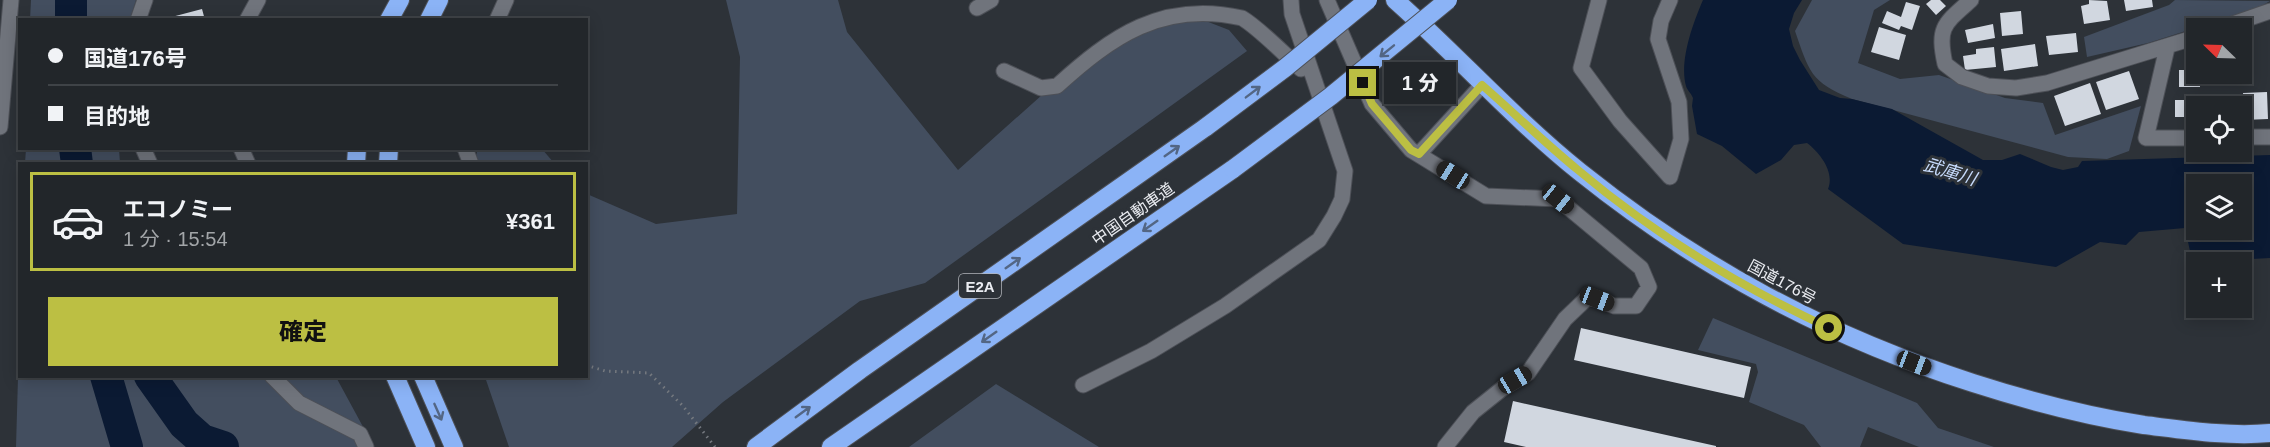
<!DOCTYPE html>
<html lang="ja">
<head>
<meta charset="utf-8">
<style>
  :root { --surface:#22262a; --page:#2a2e32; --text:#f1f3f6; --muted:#a2a5a8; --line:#3f4347; --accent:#bcbf43 }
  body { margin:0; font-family:Arial,"Noto Sans JP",sans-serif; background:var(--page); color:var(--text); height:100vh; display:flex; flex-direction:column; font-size:22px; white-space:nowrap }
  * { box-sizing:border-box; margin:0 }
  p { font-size:20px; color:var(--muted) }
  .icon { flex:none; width:33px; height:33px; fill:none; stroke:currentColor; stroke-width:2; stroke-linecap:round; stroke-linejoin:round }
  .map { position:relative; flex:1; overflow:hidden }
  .sheet { position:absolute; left:18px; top:162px; width:570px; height:216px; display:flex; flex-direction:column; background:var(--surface); border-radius:0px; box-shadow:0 3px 15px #0003,0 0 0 2px var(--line) }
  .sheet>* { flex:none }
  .hud { position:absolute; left:18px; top:18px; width:570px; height:132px; border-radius:0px; box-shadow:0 3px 15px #0003,0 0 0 2px var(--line); display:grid; align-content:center; height:132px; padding:0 30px; background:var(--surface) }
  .needle { width:39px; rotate:293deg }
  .controls { position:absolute; left:2186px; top:18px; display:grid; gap:12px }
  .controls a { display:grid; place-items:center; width:66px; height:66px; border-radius:0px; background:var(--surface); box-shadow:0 3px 15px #0003,0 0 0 2px var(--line); font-size:30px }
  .end { position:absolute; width:27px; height:27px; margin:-14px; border:8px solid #bcbf43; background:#111; box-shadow:0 0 0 3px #111 }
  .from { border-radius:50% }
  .bubble { position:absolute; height:42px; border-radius:0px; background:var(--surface); box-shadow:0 3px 15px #0003,0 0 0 2px var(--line); font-size:20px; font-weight:800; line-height:42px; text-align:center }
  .car { position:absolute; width:18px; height:36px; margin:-18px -9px; border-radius:8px; box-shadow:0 0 4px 2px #0007; background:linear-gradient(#222 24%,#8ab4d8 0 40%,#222 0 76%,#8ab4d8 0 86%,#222 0) }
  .hud b { display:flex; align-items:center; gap:21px; height:57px; font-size:22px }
  .hud b+b { border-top:2px solid var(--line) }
  .hud i { width:15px; height:15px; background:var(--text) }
  ul { padding:10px 0 0; list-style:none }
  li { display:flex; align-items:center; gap:18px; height:99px; margin:0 12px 9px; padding:0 18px; border:3px solid transparent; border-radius:0px }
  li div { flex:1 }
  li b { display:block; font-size:22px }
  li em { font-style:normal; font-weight:800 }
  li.selected { border-color:var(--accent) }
  li>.icon { width:54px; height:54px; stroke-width:1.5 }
  .cta { display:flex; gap:12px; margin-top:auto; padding:12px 30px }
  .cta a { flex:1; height:69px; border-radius:0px; background:var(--accent); color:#111; font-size:24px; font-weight:800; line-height:69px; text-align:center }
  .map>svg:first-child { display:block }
  .green { fill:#434e5f }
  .water { fill:#0b1a33; fill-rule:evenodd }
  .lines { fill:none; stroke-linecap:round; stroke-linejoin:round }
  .river { stroke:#0b1a33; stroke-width:32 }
  .building { fill:#d1d7e0 }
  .minor-casing { stroke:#4d5057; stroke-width:17 }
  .highway-casing { stroke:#4d5057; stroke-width:20 }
  .path { stroke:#75797f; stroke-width:3; stroke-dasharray:1.5 4.5; stroke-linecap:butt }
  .minor { stroke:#70747c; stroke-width:15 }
  .highway { stroke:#8bb3f6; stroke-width:18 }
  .highway-bridge-casing { stroke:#4d5057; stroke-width:20; stroke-linecap:butt }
  .highway-bridge { stroke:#8bb3f6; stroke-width:18 }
  .oneway { stroke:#536684 }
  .route { stroke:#bcbf43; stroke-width:8 }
  .labels { text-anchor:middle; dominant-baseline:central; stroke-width:6; stroke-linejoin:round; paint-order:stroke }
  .shield { fill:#2d3238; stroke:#b2b5ba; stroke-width:1.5 }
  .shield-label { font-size:15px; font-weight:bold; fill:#ebedf2 }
  .street-label { font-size:16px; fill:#ebedf2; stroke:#2d3238 }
  .water-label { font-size:18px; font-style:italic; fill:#c6dafb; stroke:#2d3238 }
</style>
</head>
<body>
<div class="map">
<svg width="2270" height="447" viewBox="0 0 2270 447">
  <rect width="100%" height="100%" fill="#2d3238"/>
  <path class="green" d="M31,0H136L130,19L30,20Z
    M726,0H838L847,32L958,170L1100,43L1193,16L1229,30L1247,51L925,283L860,301L723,402L672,447H509L485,377L586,376L587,194L656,224L737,214L740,57Z
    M1812,0H1890L1874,10L1858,63L1900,79L1939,75L2005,98L2043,103L2055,135L2141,106L2129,151L2107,159L2068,157L1852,99C1810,82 1809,71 1795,31Z
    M2175,0L2270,1L2258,8L2148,43L2087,57L2084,37L2169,5Z
    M478,148L542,149L554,163L474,164Z
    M26,149H119L120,163H25Z
    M1713,318L1917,403L1938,428L1994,447H1919L1868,427L1860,447H1821L1804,425L1749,402L1758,372L1756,364L1698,350Z
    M19,342L20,376L336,377L374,447H16Z
    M996,384L1099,447H909Z"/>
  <path class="water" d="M1703,0H1802L1794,13L1789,29L1793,46L1800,60L1819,90L1840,98L1852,99L1892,109L1983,160H2002L2020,154L2051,167L2063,170L2078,167L2082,161L2270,155V258L2196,262V265H2193L2185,228L2139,232L2126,245L2100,242L2056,267L1903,244L1828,189C1835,172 1820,153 1807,143L1794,145L1781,160L1756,174L1722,146L1697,134L1692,106L1693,98C1691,93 1687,90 1686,86C1679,61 1693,23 1703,0ZM2196,184H2241V230H2196Z"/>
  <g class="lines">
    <path class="river" d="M71,20V0
      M75,148L77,164
      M106,376L127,447
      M150,376L184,424L202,440L223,447"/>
  </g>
  <path class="building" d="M1931,0H1940L1946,6L1936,15L1926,4Z
    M2089,0L2107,1L2110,20L2084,24L2081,6L2089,4Z
    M2124,0H2152L2153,7L2126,11Z
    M1906,2L1920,6L1912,30L1901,26L1899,30L1882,23L1887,11L1901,17Z
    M202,9L205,20H164V19Z
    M2021,11L2023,34L2002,36L2000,13Z
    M1993,24L1995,38L1968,43L1965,30Z
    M1879,27L1906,35L1899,60L1871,52Z
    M2076,33L2078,52L2049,55L2046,36Z
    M2035,44L2038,66L2004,71L2001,49Z
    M1994,47L1996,67L1965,70L1963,56L1976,54V49Z
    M2179,70H2196V74H2200V87H2179Z
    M2129,71L2139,99L2106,110L2096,82Z
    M2090,83L2101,114L2065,126L2054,96Z
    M2267,92L2268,119L2244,120L2243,93Z
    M2210,94L2239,95V106H2210Z
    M2175,100H2195L2194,117H2175Z
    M1581,328L1751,367L1744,398L1574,360Z
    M1513,401L1716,446V447H1526L1504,442Z"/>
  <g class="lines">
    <g class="minor-casing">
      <path id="minor" d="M1327,0L1372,104L1411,150L1486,196L1558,199L1641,268L1649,287L1636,306H1614L1597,299L1587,298L1565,319L1528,373L1503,388L1473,412L1445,447
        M1599,0L1581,68L1620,121L1670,177L1681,139L1679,102L1658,39L1661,21L1670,0
        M1971,0C1944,24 1937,27 1945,64L1962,77L1988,86L2016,88L2047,83L2196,37
        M977,8L991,0
        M138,20L145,0
        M247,20L258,0
        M497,20L506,0
        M2221,28L2270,11
        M2167,48L2146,138H2196
        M1004,71L1041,88L1057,86C1111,37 1162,0 1242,18C1259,28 1285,55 1301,69
        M0,127L11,0
        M2241,137H2270
        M143,148L150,164
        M241,148L248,164
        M465,148L471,164
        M1419,154L1482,85
        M272,376L299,403L360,434L366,447
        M1083,385L1151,351L1225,306L1319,240L1334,216L1342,199L1345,171L1292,14L1291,0"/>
    </g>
    <g class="highway-casing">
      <path id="highway" d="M1395,0C1458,56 1514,119 1580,172C1700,268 1826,336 1973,383C2029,401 2086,416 2144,425C2185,430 2229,437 2270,433
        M389,20L400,0
        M429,20L439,0
        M356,164L357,148
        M388,164L389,148
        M395,376L426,447
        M423,376L454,447
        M756,447L860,370L1206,127
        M831,447L1233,169"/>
    </g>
    <path class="path" d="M586,365L605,371L649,373L683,406L715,447"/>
    <use href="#minor" class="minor"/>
    <use href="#highway" class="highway"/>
    <g class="highway-bridge-casing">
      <path id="highway-bridge" d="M1206,127L1285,68L1368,0
        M1233,169L1331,96L1448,0"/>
    </g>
    <use href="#highway-bridge" class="highway-bridge"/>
  </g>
  <defs><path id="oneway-shaft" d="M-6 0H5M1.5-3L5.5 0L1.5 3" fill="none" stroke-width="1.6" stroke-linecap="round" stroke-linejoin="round" transform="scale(1.5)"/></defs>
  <g class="oneway">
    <use href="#oneway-shaft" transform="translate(1387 51) rotate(141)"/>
    <use href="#oneway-shaft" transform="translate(1253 92) rotate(-37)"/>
    <use href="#oneway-shaft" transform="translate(1172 151) rotate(-35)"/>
    <use href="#oneway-shaft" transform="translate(1150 226) rotate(145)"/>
    <use href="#oneway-shaft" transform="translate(1013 263) rotate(-35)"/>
    <use href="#oneway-shaft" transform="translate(989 337) rotate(145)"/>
    <use href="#oneway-shaft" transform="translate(438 412) rotate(66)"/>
    <use href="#oneway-shaft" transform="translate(803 412) rotate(-36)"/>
  </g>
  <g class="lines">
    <path class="route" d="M1363,83L1372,104L1411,150L1419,154L1482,85C1514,113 1545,143 1578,170C1654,234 1739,286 1829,328"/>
  </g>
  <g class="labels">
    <rect class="shield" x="959" y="274" width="42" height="24" rx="4.5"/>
    <g class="shield-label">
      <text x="980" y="286">E2A</text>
    </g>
    <g class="street-label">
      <text transform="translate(1133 214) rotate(-35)">中国自動車道</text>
      <text transform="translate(1782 282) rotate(28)">国道176号</text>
    </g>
    <g class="water-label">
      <text transform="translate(1950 172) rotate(17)">武庫川</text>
    </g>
  </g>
</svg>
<div class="controls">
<a><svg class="needle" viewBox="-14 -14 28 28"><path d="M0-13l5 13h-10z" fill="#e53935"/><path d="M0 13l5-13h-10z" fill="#a2a5a8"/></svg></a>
<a><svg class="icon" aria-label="locate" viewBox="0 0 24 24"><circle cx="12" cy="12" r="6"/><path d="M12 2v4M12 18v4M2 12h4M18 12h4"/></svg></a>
<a><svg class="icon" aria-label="layers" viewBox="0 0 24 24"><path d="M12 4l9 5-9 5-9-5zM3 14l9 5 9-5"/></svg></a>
<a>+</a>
</div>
<i class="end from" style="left:1829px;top:328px"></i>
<i class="end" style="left:1363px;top:83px"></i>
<div class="bubble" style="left:1384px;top:62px;width:72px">1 分</div>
<i class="car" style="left:1453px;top:175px;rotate:302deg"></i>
<i class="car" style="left:1558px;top:199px;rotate:129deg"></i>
<i class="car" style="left:1597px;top:299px;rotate:111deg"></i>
<i class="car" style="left:1914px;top:363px;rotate:111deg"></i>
<i class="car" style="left:1515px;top:380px;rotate:60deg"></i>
<div class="hud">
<b><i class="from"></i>国道176号</b>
<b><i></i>目的地</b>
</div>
<section class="sheet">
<ul>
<li class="selected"><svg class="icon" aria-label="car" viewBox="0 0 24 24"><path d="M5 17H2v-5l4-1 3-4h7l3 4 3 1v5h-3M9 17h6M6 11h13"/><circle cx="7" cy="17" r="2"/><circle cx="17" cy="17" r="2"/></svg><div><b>エコノミー</b><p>1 分 · 15:54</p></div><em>¥361</em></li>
</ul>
<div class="cta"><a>確定</a></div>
</section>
</div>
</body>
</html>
